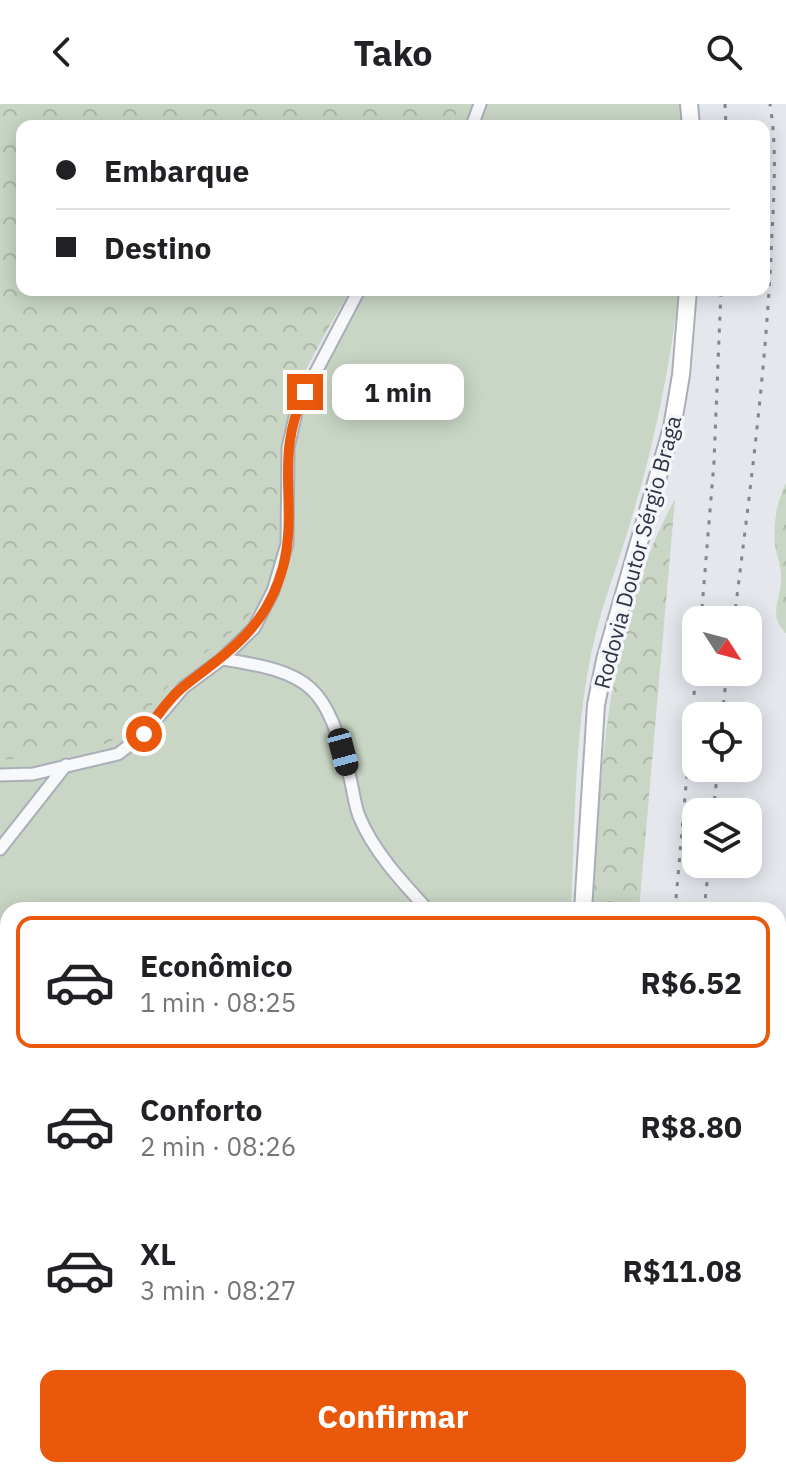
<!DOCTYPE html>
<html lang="pt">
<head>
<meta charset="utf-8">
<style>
  :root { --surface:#fff; --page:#f6f6f6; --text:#202124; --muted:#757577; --line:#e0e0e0; --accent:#ea580c }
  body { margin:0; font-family:"IBM Plex Sans",sans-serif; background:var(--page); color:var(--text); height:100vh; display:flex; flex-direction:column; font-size:30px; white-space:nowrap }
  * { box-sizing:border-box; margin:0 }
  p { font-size:26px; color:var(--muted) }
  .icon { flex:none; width:44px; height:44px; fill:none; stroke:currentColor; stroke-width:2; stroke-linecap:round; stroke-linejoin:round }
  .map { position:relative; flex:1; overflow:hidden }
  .drawer { position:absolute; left:0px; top:798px; width:786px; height:576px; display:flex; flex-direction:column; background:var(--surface); border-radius:24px 24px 0 0; box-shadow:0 4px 20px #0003 }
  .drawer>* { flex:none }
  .hud { position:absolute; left:16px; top:16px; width:754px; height:176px; border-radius:16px; box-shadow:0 4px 20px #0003; display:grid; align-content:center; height:176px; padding:0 40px; background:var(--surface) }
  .needle { width:52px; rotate:126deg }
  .buttons { position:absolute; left:682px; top:502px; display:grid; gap:16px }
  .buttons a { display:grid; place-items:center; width:80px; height:80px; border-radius:16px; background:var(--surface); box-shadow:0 4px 20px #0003; font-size:40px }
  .end { position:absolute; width:36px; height:36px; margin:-18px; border:10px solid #ea580c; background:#fff; box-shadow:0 0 0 4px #fff }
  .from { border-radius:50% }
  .bubble { position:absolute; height:56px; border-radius:16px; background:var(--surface); box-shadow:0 4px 20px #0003; font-size:26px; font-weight:700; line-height:56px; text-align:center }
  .car { position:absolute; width:24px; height:48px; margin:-24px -12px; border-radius:10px; box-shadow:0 0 6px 2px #0007; background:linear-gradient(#222 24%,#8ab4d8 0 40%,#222 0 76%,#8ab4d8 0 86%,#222 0) }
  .hud b { display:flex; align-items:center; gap:28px; height:76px; font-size:30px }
  .hud b+b { border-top:2px solid var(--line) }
  .hud i { width:20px; height:20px; background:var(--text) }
  ul { padding:14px 0 0; list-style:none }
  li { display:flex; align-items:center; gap:24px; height:132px; margin:0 16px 12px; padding:0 24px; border:4px solid transparent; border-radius:16px }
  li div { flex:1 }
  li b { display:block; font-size:30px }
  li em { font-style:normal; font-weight:700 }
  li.selected { border-color:var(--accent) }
  li>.icon { width:72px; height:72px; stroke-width:1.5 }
  .action { display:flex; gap:16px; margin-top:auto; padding:16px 40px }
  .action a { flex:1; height:92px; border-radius:16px; background:var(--accent); color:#fff; font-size:32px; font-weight:700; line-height:92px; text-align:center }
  header { display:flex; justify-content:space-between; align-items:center; height:104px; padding:0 40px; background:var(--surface); font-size:36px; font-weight:700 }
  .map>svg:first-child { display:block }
  .green { fill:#c9d6c5 }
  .forest { fill:url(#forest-crowns) }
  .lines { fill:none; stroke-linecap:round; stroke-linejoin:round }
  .minor-casing { stroke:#a9aeb7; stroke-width:15 }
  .secondary-casing { stroke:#a9aeb7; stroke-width:20 }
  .minor { stroke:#f7f8fa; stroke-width:11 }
  .secondary { stroke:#fff; stroke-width:16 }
  .rail { stroke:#7d8696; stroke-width:3; stroke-dasharray:4 8; stroke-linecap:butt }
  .route { stroke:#ea580c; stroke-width:10 }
  .labels { text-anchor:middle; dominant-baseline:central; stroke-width:7; stroke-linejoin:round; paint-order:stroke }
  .street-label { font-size:22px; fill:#2b3445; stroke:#f4f6f9 }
</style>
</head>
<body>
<header><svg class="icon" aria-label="back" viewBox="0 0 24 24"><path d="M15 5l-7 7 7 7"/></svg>Tako<svg class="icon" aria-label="search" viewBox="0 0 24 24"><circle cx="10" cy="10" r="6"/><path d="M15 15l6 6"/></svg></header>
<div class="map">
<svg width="786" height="1374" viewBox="0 0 786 1374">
  <defs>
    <pattern id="forest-crowns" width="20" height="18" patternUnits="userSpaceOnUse" patternTransform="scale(2)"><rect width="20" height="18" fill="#c9d6c5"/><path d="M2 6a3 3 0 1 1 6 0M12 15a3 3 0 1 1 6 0" fill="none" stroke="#adb8ab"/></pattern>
  </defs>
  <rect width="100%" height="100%" fill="#e4e7ec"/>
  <path class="green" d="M460,0H682L684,22H451Z
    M350,186H679C670,261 656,333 634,406C621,453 602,498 592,546C574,631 575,720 571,806H8V1366H242L230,1374H0V656L51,652L103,641L131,624L178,571L236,523L282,398L280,364L284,330L290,303Z
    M353,1366H471V1374H353Z"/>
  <path class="forest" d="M0,0H460L451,22H22V186H350C326,230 294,278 284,328C274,380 289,434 267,484C249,523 206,544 177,573C154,595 137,626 107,639C75,654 35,653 0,656Z
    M786,379V529C766,510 783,493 781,471C781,460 776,450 775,440C773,419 777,398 786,379Z
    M675,395L639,806H591C601,667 606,521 675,395Z
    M786,853V1244L778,1237V893Z
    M0,956L8,963V1153L0,1162Z"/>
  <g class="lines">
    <g class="minor-casing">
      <path id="minor" d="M472,22L480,0
        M222,555C314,569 325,582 349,670C353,684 354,699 359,712C373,747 403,779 428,806
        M0,671L33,670L118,650L144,630L184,583L222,555L254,524L273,487L287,440L288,344L297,304L359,186
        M0,745L66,661
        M0,948L8,955
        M503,1374V1366"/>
    </g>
    <g class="secondary-casing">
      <path id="secondary" d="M689,0L691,22
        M583,806L596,601L605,556L672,324L681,271L688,186
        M570,1366V1374"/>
    </g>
    <use href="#minor" class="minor"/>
    <use href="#secondary" class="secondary"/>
    <path class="rail" d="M725,0L726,22
      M701,516L714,358L721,186
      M734,516C749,395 765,274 771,152C773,101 778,50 770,0
      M722,612L727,568
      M713,708L718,664
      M675,806L696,568
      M704,806L709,760
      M629,1374L630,1366
      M661,1374L662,1366"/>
  </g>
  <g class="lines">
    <path class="route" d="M144,630C156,614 167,596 183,583C230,546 266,525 283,463C299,401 273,353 305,288"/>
  </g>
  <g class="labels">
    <g class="street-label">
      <text transform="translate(637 448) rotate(-75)">Rodovia Doutor Sérgio Braga</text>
    </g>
  </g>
</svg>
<div class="buttons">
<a><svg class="needle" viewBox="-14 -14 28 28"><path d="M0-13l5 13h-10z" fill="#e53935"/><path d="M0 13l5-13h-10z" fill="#757577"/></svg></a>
<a><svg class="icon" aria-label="locate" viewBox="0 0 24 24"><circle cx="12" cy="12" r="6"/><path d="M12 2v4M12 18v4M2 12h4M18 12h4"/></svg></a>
<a><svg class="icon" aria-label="layers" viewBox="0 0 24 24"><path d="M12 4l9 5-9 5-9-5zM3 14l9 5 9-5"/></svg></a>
</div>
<i class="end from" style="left:144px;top:630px"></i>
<i class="end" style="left:305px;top:288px"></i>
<div class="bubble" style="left:332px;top:260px;width:132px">1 min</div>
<i class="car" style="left:343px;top:648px;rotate:165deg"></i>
<div class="hud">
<b><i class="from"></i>Embarque</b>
<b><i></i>Destino</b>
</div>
<section class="drawer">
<ul>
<li class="selected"><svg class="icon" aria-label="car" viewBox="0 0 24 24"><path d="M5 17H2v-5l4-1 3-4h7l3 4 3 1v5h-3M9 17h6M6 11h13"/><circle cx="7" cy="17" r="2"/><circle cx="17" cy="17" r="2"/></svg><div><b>Econômico</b><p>1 min · 08:25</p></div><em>R$6.52</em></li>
<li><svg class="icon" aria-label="car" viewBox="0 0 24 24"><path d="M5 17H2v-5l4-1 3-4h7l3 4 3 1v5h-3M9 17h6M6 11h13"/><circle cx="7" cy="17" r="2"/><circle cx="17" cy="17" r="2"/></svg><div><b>Conforto</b><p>2 min · 08:26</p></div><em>R$8.80</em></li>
<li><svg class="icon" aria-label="car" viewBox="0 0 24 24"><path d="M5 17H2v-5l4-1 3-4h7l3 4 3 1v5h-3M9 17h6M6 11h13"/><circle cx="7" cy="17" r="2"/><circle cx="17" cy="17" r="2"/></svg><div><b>XL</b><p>3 min · 08:27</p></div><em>R$11.08</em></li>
</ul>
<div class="action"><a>Confirmar</a></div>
</section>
</div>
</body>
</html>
